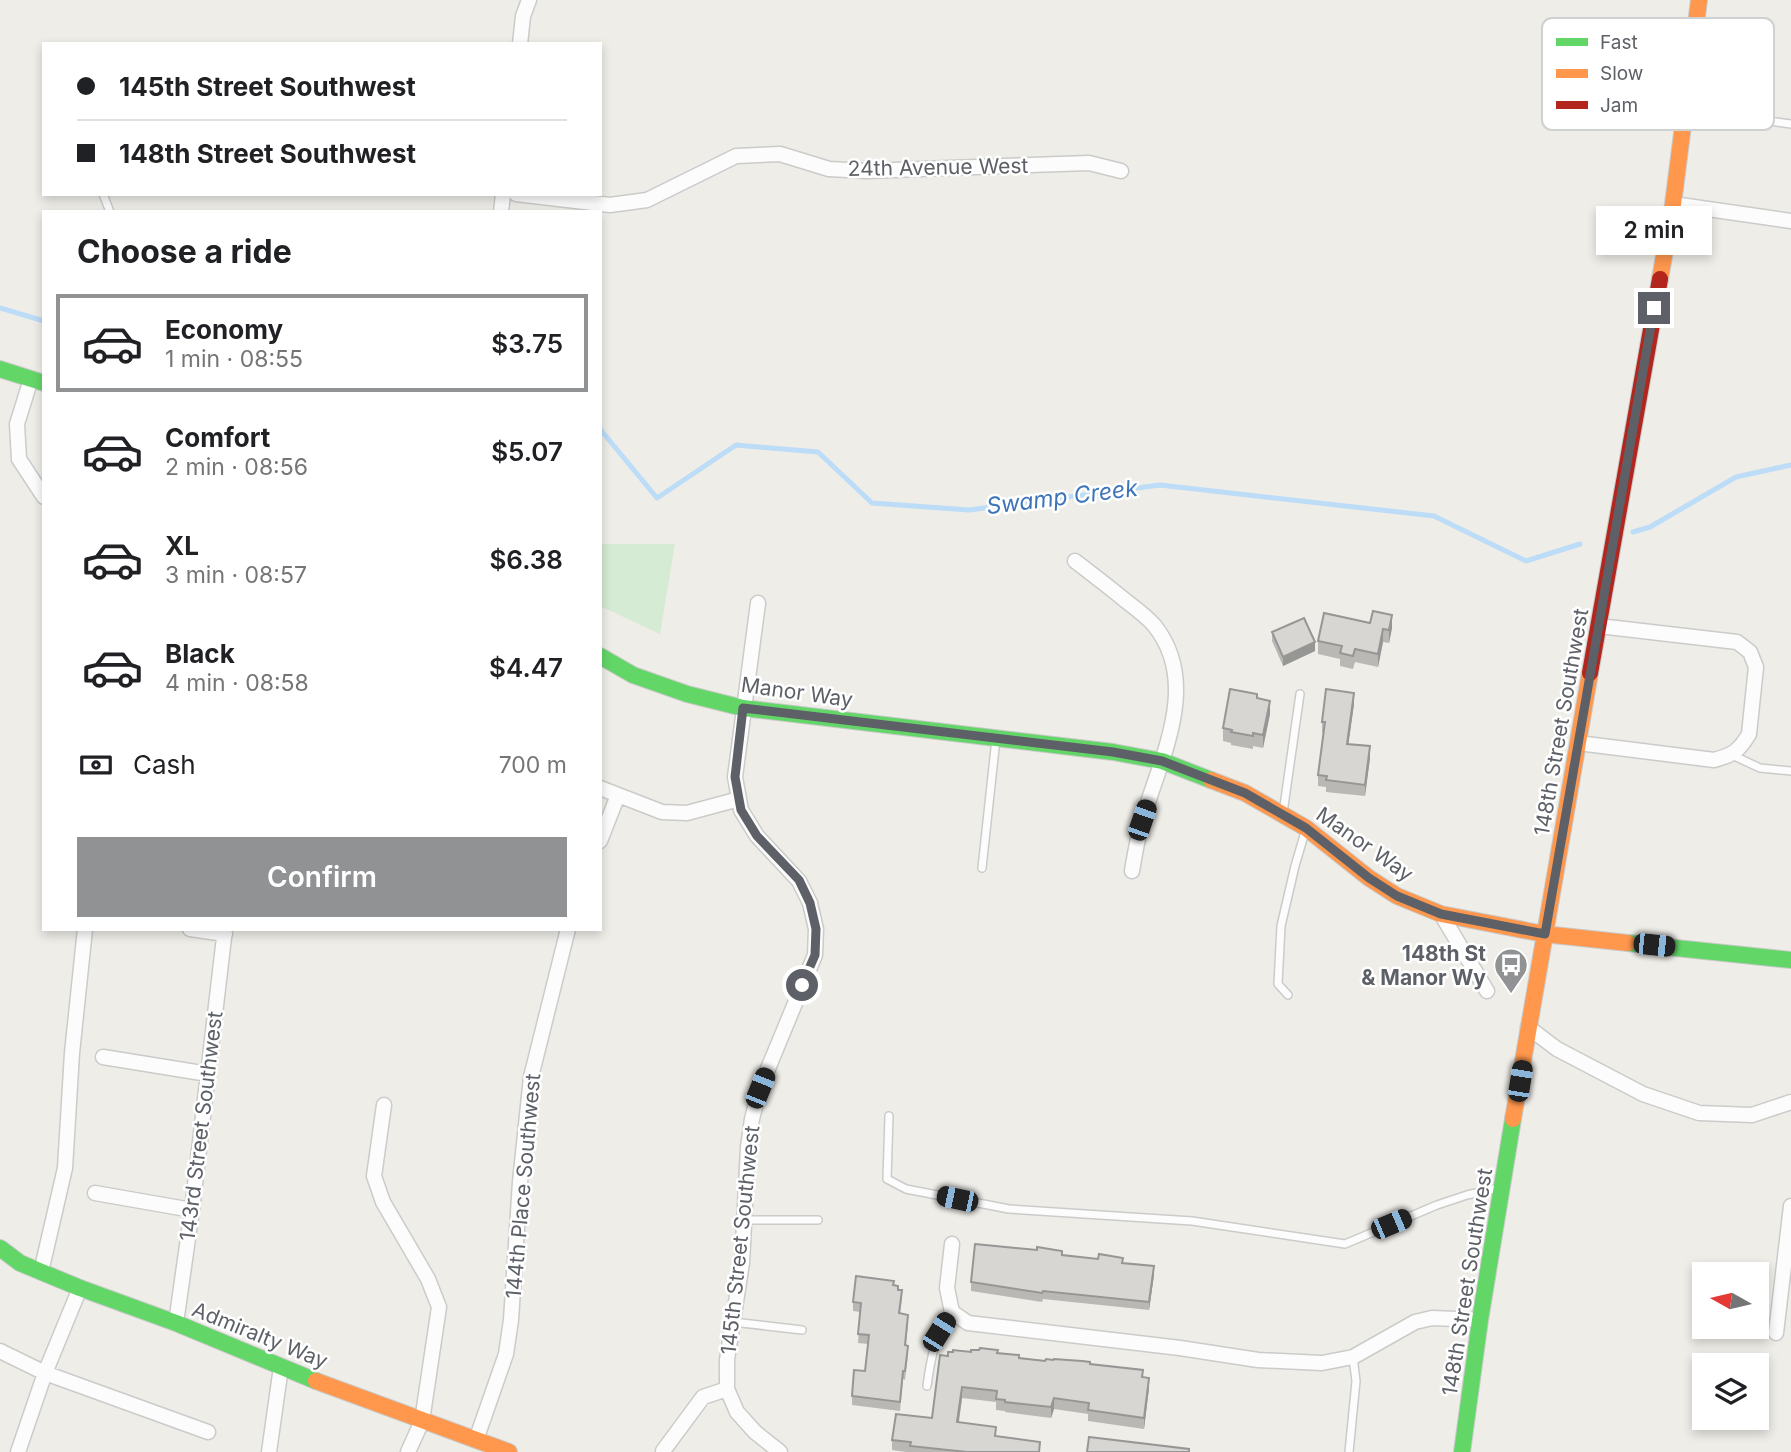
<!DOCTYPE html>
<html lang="en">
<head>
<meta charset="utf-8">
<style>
  :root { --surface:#fff; --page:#f6f6f6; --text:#202124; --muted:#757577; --line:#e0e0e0; --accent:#909294 }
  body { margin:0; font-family:Inter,sans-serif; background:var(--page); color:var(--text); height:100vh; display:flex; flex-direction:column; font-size:26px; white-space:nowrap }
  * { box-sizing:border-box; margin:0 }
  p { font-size:23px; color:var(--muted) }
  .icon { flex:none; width:38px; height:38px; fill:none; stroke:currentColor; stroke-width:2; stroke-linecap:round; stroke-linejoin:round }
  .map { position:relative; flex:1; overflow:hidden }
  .drawer { position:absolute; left:42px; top:210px; width:560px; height:721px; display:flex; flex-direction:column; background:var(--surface); border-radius:0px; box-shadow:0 4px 10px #0003 }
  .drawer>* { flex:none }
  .hud { position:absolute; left:42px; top:42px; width:560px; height:154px; border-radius:0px; box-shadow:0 4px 10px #0003; display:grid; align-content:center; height:154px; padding:0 35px; background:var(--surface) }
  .needle { width:46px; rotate:278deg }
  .controls { position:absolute; left:1692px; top:1262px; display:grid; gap:14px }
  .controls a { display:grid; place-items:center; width:77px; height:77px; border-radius:0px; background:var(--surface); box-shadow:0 4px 10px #0003; font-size:35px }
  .end { position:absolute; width:32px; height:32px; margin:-16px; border:9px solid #5d6167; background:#fff; box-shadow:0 0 0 4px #fff }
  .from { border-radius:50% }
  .bubble { position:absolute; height:49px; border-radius:0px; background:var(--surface); box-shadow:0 4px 10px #0003; font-size:23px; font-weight:600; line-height:49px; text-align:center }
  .car { position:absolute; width:21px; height:42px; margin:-21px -10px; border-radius:9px; box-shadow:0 0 5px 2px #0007; background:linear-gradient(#222 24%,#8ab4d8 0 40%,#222 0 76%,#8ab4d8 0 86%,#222 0) }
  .hud b { display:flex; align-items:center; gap:24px; height:66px; font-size:26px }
  .hud b+b { border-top:2px solid var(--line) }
  .hud i { width:18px; height:18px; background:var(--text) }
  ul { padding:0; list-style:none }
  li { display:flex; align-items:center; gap:21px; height:98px; margin:0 14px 10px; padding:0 21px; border:4px solid transparent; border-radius:0px }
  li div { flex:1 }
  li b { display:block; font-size:26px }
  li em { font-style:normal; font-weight:600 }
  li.on { border-color:var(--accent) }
  li>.icon { width:63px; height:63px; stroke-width:1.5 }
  h2 { padding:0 35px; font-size:32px; line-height:84px }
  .pay { display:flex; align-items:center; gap:18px; height:77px; padding:0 35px; font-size:26px }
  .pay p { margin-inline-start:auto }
  .button { display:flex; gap:14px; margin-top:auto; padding:14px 35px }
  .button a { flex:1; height:80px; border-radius:0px; background:var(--accent); color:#fff; font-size:28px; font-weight:600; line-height:80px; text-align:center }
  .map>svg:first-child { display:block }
  .green { fill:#d5ebd4 }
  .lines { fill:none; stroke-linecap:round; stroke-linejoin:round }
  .stream { stroke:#bcdcf8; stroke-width:5 }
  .lane-casing { stroke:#cbcbca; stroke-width:10 }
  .street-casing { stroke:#cbcbca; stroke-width:17 }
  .fast-casing { stroke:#c9cac9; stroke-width:18 }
  .slow-casing { stroke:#c9cac9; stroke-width:18 }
  .jam-casing { stroke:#c9cac9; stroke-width:18 }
  .lane { stroke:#fcfcfc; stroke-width:7 }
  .street { stroke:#fcfcfc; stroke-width:14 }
  .fast { stroke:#63d668; stroke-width:16 }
  .slow { stroke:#ff974d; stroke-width:16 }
  .jam { stroke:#b3261e; stroke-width:16 }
  .wall { fill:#b9b8b5 }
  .shaded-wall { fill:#969694 }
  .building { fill:#d7d6d3; stroke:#969694; stroke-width:2 }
  .route { stroke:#5d6167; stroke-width:9 }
  .labels { text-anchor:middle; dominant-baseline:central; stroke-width:5; stroke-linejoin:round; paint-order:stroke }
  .street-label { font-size:21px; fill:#5d6167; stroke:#fff }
  .poi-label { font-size:21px; font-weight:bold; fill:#5d6167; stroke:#fff; text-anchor:end }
  .water-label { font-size:23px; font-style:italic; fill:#3d74b8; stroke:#fff }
  .key { fill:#fff; stroke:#ced0d1; stroke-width:2 }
  .key-label { font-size:19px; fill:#5d6167 }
</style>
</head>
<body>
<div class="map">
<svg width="1791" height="1452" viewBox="0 0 1791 1452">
  <rect width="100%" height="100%" fill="#eeede8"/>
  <path class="green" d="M600,544H675L660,634L600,606Z"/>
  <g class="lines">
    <path class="stream" d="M0,308L44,321
      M600,429L657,498L736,445L818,452L872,503L969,510L1160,485L1434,516L1526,561L1580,544
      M1633,532L1650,527L1736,477L1791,465"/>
    <g class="lane-casing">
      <path id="lane" d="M1685,110L1791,124
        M103,194L110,212
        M1732,755L1760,768L1791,771
        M1283,813L1300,694
        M982,868L996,739
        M1288,995L1278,984L1281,926L1295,866L1305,832
        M889,1116L887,1179L906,1189L1009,1209L1192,1221L1345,1244L1437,1205L1467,1195L1499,1188
        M745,1220H818
        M733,1322L802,1330
        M927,1386C931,1355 935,1339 951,1312
        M1349,1452L1356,1381L1353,1357"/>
    </g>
    <g class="street-casing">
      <path id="street" d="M520,44L523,16L529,0
        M516,194L610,205L647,200L736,156L780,154L829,169L866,171L1089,163L1121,171
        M1673,204L1791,221
        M501,212L503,194
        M31,379L17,424L19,459L44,497
        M1075,561C1092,574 1109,587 1126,601C1135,608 1146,616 1154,625C1201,683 1161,757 1143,818C1138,835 1135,853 1132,871
        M758,603L735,777L741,810L757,836L799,881L810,903L816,929L815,955L760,1088L752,1119L748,1147L742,1263L727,1360V1389L737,1412L755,1432L780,1452
        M1578,743L1714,760C1733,755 1739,751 1749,734L1756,667L1750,652L1737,642L1599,626
        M600,788L662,812L687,813L739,799
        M600,841L618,795
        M1441,914L1487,991
        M190,929L225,934
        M1528,1027L1557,1049L1643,1094L1699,1113L1752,1115L1791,1102
        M103,1057L208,1074
        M384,1105L374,1176L383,1202L428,1279L439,1307L422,1421L408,1452
        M95,1193L192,1210
        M952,1244L947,1288L952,1312L968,1323L1180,1348L1258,1360L1322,1363L1353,1357L1415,1322L1432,1318L1480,1320
        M41,1272L65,1168L72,1053L85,929
        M176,1323L192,1210L225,929
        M1776,1333L1791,1206
        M0,1351L45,1373L208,1432
        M476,1440L506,1354L511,1320L520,1182L531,1077L568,929
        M663,1451L703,1397L727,1389
        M18,1452L45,1373L80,1288
        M269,1452L281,1367"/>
    </g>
    <g class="fast-casing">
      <path id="fast" d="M0,369L44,383
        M600,656L633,675L687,694L743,708L1113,752L1162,761L1211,780
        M1628,943L1791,960
        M0,1248L20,1263L80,1288L176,1323L316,1381
        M1462,1452L1480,1320L1513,1119"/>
    </g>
    <g class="slow-casing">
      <path id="slow" d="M1660,279L1673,204L1699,0
        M1211,780L1245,793L1306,828L1369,878L1397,896L1441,914L1544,934L1628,943
        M1513,1119L1590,673
        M316,1381L509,1452"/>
    </g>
    <g class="jam-casing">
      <path id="jam" d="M1590,673L1660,279"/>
    </g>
    <use href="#lane" class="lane"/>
    <use href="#street" class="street"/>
    <use href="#fast" class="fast"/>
    <use href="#slow" class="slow"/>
    <use href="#jam" class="jam"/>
  </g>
  <path class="wall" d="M1324,613L1392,628L1389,643L1383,642L1378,667L1355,662L1353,669L1340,666V659L1318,654V641Z
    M1272,632L1315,651L1283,666L1272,641Z
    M1257,698L1270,714L1263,748L1253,746V749L1231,745V743L1223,741V728Z
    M1354,704L1348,744L1370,758L1365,796L1326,792V787L1318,786V775L1323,733H1322V722Z
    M1062,1255L1123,1263L1154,1275L1149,1310L1043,1299L1042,1302L971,1291V1282Z
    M894,1286L898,1290L902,1299L900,1313L908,1324L906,1345L908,1355L905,1380L903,1379L900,1411L852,1405V1396L865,1371L868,1344L858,1343L860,1312L853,1311V1302Z
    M979,1350L998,1353L1019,1358L1090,1364L1143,1377L1149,1388L1144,1429L1088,1421V1414L1054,1409L1051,1418L1005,1412V1411L996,1410V1402L962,1398L959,1422L1040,1452H906L892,1450V1440L932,1418L948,1356L953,1352Z"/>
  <path class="shaded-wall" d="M1392,615V628L1389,643V630Z
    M1383,629V642L1378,667V654Z
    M1315,642V651L1283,666V657Z
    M1354,693V704L1347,755V744Z
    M1270,701V714L1263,748V735Z
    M1370,746V758L1365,796V785Z
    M1154,1266V1275L1149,1310V1302Z
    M1149,1378V1388L1144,1429V1418Z
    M962,1387V1398L957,1432V1422Z
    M1054,1398V1409L1051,1418V1407Z"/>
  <path class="building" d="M1373,611L1392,615L1389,630L1383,629L1378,654L1355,649L1353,656L1340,653L1342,646L1318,641L1324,613L1370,623Z
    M1304,618L1315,642L1283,657L1272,632Z
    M1230,689L1257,694V698L1270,701L1263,735L1253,733V736L1231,732L1232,730L1223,728Z
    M1326,689L1354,693L1347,744L1370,746L1365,785L1326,780L1327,776L1318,775L1325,722H1322Z
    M975,1244L1037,1250V1247L1062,1251V1255L1098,1259L1099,1254L1123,1258L1122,1263L1154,1266L1149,1302L1043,1291L1042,1293L971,1282Z
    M856,1276L894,1281L893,1285L898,1286V1290H902L899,1313L908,1315L905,1345L908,1346L905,1371H903L900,1402L852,1396L854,1370L865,1371L869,1335L858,1334L861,1303L853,1302Z
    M980,1348L998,1350L997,1353L1019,1355V1358L1045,1361L1046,1359L1053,1360L1054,1359L1082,1361L1090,1362V1364L1143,1370L1142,1377L1149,1378L1144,1418L1088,1410L1089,1403L1054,1398L1051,1407L1005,1402V1400L996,1399L997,1391L962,1387L957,1422L996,1427L995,1436L1040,1442L1039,1452H967L910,1446L911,1442L892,1440L896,1414L932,1418L940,1355L948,1356V1352H953V1350L971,1352V1350H979Z
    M1089,1437L1189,1449V1452H1087Z"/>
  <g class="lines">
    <path class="route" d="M802,985L815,955L816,929L810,903L799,880L757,836L741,810L735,777L743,708L1113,752L1162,761L1245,793L1306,828L1369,878L1397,896L1441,914L1545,934L1654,308"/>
  </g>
  <defs>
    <g id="bus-pin" transform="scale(1.75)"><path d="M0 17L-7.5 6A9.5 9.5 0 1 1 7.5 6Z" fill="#909294" stroke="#fff"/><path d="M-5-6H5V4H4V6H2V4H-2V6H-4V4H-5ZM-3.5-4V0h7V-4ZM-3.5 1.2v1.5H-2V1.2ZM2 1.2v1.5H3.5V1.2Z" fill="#fff"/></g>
  </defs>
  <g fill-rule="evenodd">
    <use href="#bus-pin" x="1511" y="965"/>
  </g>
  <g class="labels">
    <g class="street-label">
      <text transform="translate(938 167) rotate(-1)">24th Avenue West</text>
      <text transform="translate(797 692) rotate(8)">Manor Way</text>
      <text transform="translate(1561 722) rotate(-80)">148th Street Southwest</text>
      <text transform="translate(1365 844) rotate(35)">Manor Way</text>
      <text transform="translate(201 1126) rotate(-83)">143rd Street Southwest</text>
      <text transform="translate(523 1186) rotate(-85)">144th Place Southwest</text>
      <text transform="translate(740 1240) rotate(-84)">145th Street Southwest</text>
      <text transform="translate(1467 1282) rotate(-81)">148th Street Southwest</text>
      <text transform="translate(260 1335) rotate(22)">Admiralty Way</text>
    </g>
    <g class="poi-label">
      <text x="1486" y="953">148th St<tspan x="1486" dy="24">&amp; Manor Wy</tspan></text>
    </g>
    <g class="water-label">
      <text transform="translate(1062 497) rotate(-7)">Swamp Creek</text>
    </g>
  </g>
  <rect x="1542" y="18" width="232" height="112" rx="10" class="key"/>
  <rect x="1556" y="38" width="32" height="8" fill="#63d668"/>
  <rect x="1556" y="69" width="32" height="9" fill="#ff974d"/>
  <rect x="1556" y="101" width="32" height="8" fill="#b3261e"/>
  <g class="key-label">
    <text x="1600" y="49">Fast</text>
    <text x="1600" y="80">Slow</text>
    <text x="1600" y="112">Jam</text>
  </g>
</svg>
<div class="controls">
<a><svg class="needle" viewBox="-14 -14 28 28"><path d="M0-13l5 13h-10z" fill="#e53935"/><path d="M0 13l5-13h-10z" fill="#757577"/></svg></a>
<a><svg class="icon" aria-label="layers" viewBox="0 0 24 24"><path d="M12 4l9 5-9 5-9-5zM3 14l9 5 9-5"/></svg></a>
</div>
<i class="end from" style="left:802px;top:985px"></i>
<i class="end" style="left:1654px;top:308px"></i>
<div class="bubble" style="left:1596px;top:206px;width:116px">2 min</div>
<i class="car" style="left:1142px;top:820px;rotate:19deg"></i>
<i class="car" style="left:1654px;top:945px;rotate:96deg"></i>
<i class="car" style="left:1520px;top:1081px;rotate:9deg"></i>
<i class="car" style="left:760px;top:1088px;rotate:22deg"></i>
<i class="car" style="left:957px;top:1199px;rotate:282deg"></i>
<i class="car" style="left:1391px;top:1224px;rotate:67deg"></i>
<i class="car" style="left:939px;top:1332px;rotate:32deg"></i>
<div class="hud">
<b><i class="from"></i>145th Street Southwest</b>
<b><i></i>148th Street Southwest</b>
</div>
<section class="drawer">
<h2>Choose a ride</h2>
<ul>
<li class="on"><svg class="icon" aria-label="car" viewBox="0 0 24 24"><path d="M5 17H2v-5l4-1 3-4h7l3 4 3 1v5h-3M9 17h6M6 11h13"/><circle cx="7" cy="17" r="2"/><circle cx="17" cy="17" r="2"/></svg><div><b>Economy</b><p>1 min · 08:55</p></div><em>$3.75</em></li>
<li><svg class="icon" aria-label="car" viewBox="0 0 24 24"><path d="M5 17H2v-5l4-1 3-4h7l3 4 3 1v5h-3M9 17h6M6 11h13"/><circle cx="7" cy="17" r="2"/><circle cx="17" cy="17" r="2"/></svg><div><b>Comfort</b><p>2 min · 08:56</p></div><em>$5.07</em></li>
<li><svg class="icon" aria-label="car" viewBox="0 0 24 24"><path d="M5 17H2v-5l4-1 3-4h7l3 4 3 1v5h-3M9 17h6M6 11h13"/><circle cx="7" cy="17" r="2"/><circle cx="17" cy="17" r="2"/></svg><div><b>XL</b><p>3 min · 08:57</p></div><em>$6.38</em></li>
<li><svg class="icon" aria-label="car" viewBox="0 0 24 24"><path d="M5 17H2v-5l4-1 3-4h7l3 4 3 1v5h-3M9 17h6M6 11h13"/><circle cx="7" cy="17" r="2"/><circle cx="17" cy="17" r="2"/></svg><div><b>Black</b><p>4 min · 08:58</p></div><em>$4.47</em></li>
</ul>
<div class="pay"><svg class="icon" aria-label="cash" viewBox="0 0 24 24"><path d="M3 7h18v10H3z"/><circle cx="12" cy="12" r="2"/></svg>Cash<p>700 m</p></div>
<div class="button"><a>Confirm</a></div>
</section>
</div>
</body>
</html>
